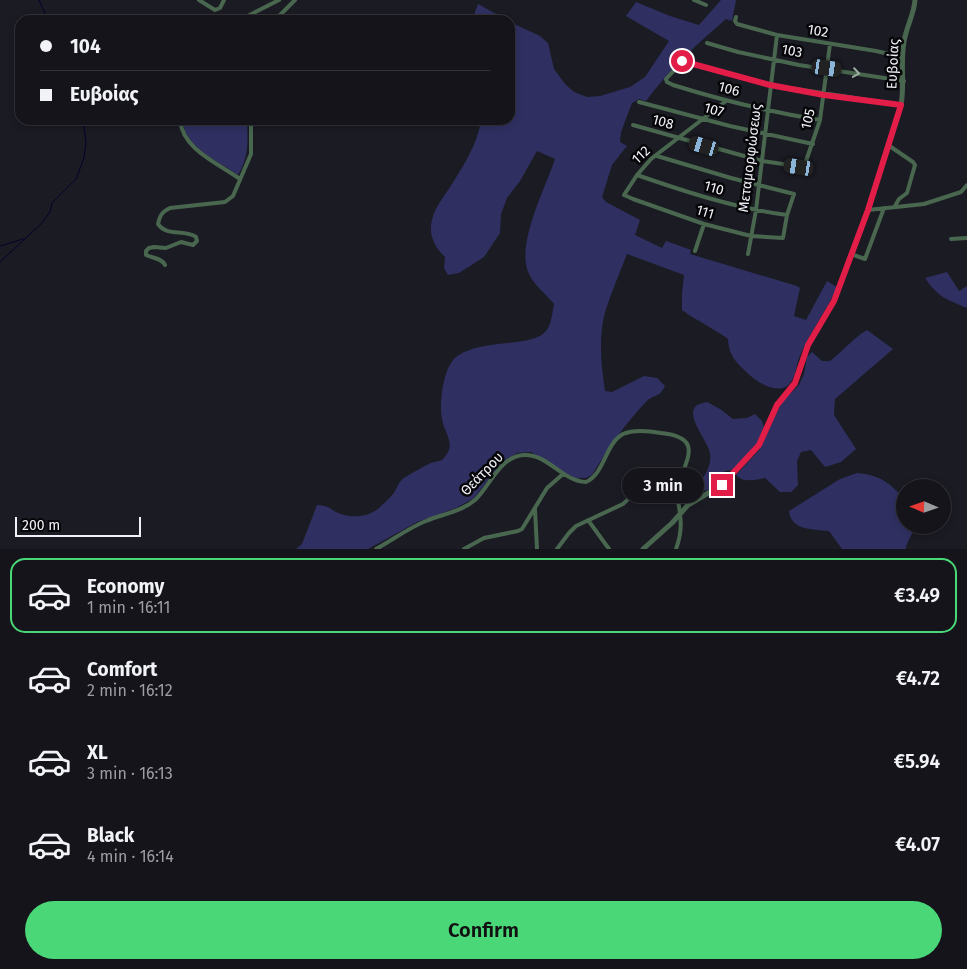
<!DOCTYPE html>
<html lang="en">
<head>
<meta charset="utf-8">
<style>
  :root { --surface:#14141a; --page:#1d1d23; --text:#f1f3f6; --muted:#9d9ea2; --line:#333339; --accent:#4ad778 }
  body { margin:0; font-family:"Fira Sans",sans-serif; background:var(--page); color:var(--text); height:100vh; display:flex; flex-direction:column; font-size:19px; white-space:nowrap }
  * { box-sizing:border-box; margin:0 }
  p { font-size:16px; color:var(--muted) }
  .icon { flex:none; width:28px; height:28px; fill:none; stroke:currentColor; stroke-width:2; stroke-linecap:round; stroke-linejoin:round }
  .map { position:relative; height:549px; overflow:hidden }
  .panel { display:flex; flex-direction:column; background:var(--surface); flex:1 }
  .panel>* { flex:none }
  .guide { position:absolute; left:15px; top:15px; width:500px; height:110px; border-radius:15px; box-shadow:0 2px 8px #0003,0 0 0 1px var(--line); display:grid; align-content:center; height:110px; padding:0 25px; background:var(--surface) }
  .needle { width:32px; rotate:272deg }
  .controls { position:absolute; left:896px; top:479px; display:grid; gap:10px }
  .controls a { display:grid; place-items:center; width:55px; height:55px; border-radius:50%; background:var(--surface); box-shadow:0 2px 8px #0003,0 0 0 1px var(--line); font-size:25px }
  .scale { position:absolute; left:15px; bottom:12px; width:126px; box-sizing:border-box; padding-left:5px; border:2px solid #f0f1f7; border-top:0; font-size:14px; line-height:18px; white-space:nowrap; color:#f0f1f7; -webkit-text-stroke:4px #060609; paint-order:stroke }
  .end { position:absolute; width:22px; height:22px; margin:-11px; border:6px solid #e11d48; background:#fff; box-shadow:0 0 0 2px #fff }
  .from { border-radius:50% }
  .bubble { position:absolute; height:35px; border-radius:18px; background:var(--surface); box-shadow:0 2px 8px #0003,0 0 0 1px var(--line); font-size:16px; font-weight:600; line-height:35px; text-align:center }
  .car { position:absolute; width:15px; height:30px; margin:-15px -8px; border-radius:6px; box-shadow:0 0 4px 1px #0007; background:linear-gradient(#222 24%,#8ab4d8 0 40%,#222 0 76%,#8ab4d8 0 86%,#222 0) }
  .guide b { display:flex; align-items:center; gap:18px; height:48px; font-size:19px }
  .guide b+b { border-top:1px solid var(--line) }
  .guide i { width:12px; height:12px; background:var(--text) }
  ul { padding:9px 0 0; list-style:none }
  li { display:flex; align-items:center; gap:15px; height:75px; margin:0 10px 8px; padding:0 15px; border:2px solid transparent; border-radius:15px }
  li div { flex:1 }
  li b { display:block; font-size:19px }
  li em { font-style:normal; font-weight:600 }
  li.selected { border-color:var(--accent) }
  li>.icon { width:45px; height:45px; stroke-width:1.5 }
  .button { display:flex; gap:10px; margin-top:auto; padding:10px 25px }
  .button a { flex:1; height:58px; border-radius:30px; background:var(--accent); color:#111; font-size:20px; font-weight:600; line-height:58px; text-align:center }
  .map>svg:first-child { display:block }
  .green { fill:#2f3061 }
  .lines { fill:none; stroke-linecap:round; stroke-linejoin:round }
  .stream { stroke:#07002c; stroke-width:1 }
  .minor { stroke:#49674f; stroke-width:4 }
  .tertiary { stroke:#49674f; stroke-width:5 }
  .oneway { stroke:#9caca3 }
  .route { stroke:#e11d48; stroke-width:6 }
  .labels { text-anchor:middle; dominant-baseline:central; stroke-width:5; stroke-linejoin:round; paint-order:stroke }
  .street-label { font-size:14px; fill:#f0f1f7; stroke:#060609 }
</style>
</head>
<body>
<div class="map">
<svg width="967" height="549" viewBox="0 0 967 549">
  <rect width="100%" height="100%" fill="#1a1b23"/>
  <path class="green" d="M721,0H736L732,21L726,19C695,46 671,68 646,101L639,99L632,103L621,132L620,142L627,146L612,165L602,197L606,202L640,220L635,235L662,248L666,241L691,250L690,254L797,286L800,288L794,316L806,320L827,281L837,287C826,312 809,333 799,358C796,367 795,381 787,386C777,393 760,384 752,377C738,364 729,358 728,339C713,328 697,321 682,310V294L684,275L627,254C620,272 612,291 606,309C598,335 601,364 605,391L612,392L644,376L657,378L665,386C659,399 652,394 645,403C624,425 608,449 592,475L586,478H574L531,452L517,453L503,461L474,498L456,508L417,522L368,549H296L302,544L317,505C333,506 330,511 341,514C356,519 373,516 383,504C387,501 390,497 394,493C397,488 399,481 404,478C412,473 422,467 431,463C436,461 441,462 444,458C457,444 444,433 442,419C439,404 443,369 455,358C478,338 531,348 545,332C552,325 552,313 554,304C546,294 534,285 529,274C515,245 546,187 555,159L537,151L520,181L507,198L501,214L500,233L484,257L459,273L448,275L444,268L445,257C436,249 430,238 431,226C432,210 444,197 452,184C464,165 478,143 481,120H510V22L540,36L548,43L554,69L565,84L574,92L587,97L600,96L630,87L645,77L669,41L626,16L636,2L670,16L699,25Z
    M478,4L507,20H472Z
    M182,120H247C248,140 249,157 238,175C216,159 187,150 182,120Z
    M947,272L959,291L967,286V308C946,299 939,298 925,278Z
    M867,330L893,349L835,399L834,415L856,449L841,462L825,467L811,450L801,452L797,461L798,485L791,492H780L765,478C755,480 743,483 736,475L760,449L778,410L783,401L799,385L804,374L807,357L812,352L822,361H830C843,351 852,339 867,330Z
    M707,402L720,409L733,419L747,418L755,414L762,421L764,427L757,443L733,470L725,471L708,490L701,491L698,485C705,475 712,466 710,453C708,441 685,416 696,406C698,404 703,403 707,402Z
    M857,473C881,475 889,483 905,499V525H916L906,546V549H842L829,531C813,529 791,531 789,511L840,479Z"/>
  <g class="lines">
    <path class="stream" d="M39,0L48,20
      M0,246L23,239
      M0,262L41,224L50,212L52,203L76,179L84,158L86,142L83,120"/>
    <path class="minor" d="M199,0L215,10L220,8L224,0
      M694,0L706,5
      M736,17L735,21L737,24L777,35L876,51L903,57
      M240,20L279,0
      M275,20L295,0
      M707,43L738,52L799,65L904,81
      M639,102L730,126L813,144
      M180,120C183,150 218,163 240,179
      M820,120C770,112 721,100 673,85L667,82L666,79L683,61L770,85L901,105
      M131,123L134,120
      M633,125L762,161L804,167L820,120L830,44
      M888,145L913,162L915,165L907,193L899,199L895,206
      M657,156L731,178L794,194L787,215L783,238L751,236L704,224L633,199L624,195L637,175L651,159L726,101
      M637,175C686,192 735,208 787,215
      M868,210L924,204L961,192L967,185
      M951,239L967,238
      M695,251L704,224
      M748,254L756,210L777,35
      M851,254L865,259L884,208
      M165,265C162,258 152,258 146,255V251L149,248L154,247L166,248L181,242L193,245L197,241L196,237C184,229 167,237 158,224C160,215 162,212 170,208L225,202L233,196L251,154V120
      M535,509L537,549
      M588,520L609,549
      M376,549C393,540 408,528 426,521C442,514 461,512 475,500C490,486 500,456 524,455C548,454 562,481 586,482C605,473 605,444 623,434C634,429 650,431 661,433C709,438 681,464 677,493C677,500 680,508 680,515C682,527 680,538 676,549
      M464,549L484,538L518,531L522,529L547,488L563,474
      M557,549L569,533L576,526L623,504C633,496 639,483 636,470"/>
    <path class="tertiary" d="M643,549L672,523L688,505L722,485L759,445L777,405L795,383L808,345L834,301L868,210L901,105C905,84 900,63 904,42C906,27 914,15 915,0"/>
  </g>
  <defs><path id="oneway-chevron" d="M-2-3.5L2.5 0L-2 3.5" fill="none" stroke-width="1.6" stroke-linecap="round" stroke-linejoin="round" transform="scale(1.25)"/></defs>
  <use class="oneway" href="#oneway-chevron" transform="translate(856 73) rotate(8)"/>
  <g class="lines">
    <path class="route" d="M682,61L770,85L824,95L901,105L868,210L834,301L808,345L795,383L777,405L759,445L722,485"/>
  </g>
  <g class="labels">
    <g class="street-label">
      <text transform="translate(818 31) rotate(9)">102</text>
      <text transform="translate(792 51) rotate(11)">103</text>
      <text transform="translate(893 64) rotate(-87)">Ευβοίας</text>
      <text transform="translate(729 89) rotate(15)">106</text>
      <text transform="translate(714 110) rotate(16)">107</text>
      <text transform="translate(808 119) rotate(-77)">105</text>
      <text transform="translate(663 122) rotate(15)">108</text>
      <text transform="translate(641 155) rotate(-43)">112</text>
      <text transform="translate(750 158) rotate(-83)">Μεταμορφώσεως</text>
      <text transform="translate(714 188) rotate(16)">110</text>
      <text transform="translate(705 212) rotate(17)">111</text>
      <text transform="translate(482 474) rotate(-46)">Θεάτρου</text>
    </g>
  </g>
</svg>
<div class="controls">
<a><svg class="needle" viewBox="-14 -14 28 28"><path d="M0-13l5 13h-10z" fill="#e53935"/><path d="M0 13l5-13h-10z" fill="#9d9ea2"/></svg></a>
</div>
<div class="scale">200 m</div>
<i class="end from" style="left:682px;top:61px"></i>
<i class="end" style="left:722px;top:485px"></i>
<div class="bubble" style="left:622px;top:468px;width:82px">3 min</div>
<i class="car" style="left:827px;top:68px;rotate:98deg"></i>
<i class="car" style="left:704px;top:146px;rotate:287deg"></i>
<i class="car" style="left:799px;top:167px;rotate:279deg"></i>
<div class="guide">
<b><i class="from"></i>104</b>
<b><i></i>Ευβοίας</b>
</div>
</div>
<section class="panel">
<ul>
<li class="selected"><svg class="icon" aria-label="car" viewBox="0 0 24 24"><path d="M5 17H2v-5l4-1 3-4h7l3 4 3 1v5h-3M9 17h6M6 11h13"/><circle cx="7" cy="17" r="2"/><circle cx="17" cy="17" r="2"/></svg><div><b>Economy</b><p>1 min · 16:11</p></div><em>€3.49</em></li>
<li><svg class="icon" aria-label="car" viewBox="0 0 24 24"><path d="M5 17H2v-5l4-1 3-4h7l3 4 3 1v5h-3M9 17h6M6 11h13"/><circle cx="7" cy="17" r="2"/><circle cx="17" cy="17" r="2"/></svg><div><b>Comfort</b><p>2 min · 16:12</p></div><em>€4.72</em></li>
<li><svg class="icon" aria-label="car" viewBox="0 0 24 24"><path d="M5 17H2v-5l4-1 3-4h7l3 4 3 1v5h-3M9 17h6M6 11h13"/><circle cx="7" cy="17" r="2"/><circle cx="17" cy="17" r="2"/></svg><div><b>XL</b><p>3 min · 16:13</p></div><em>€5.94</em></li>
<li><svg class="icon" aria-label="car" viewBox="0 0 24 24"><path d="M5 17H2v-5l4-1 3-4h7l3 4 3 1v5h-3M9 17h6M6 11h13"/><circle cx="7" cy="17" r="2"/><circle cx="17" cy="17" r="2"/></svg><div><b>Black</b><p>4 min · 16:14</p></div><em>€4.07</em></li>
</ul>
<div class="button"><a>Confirm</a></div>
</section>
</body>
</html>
